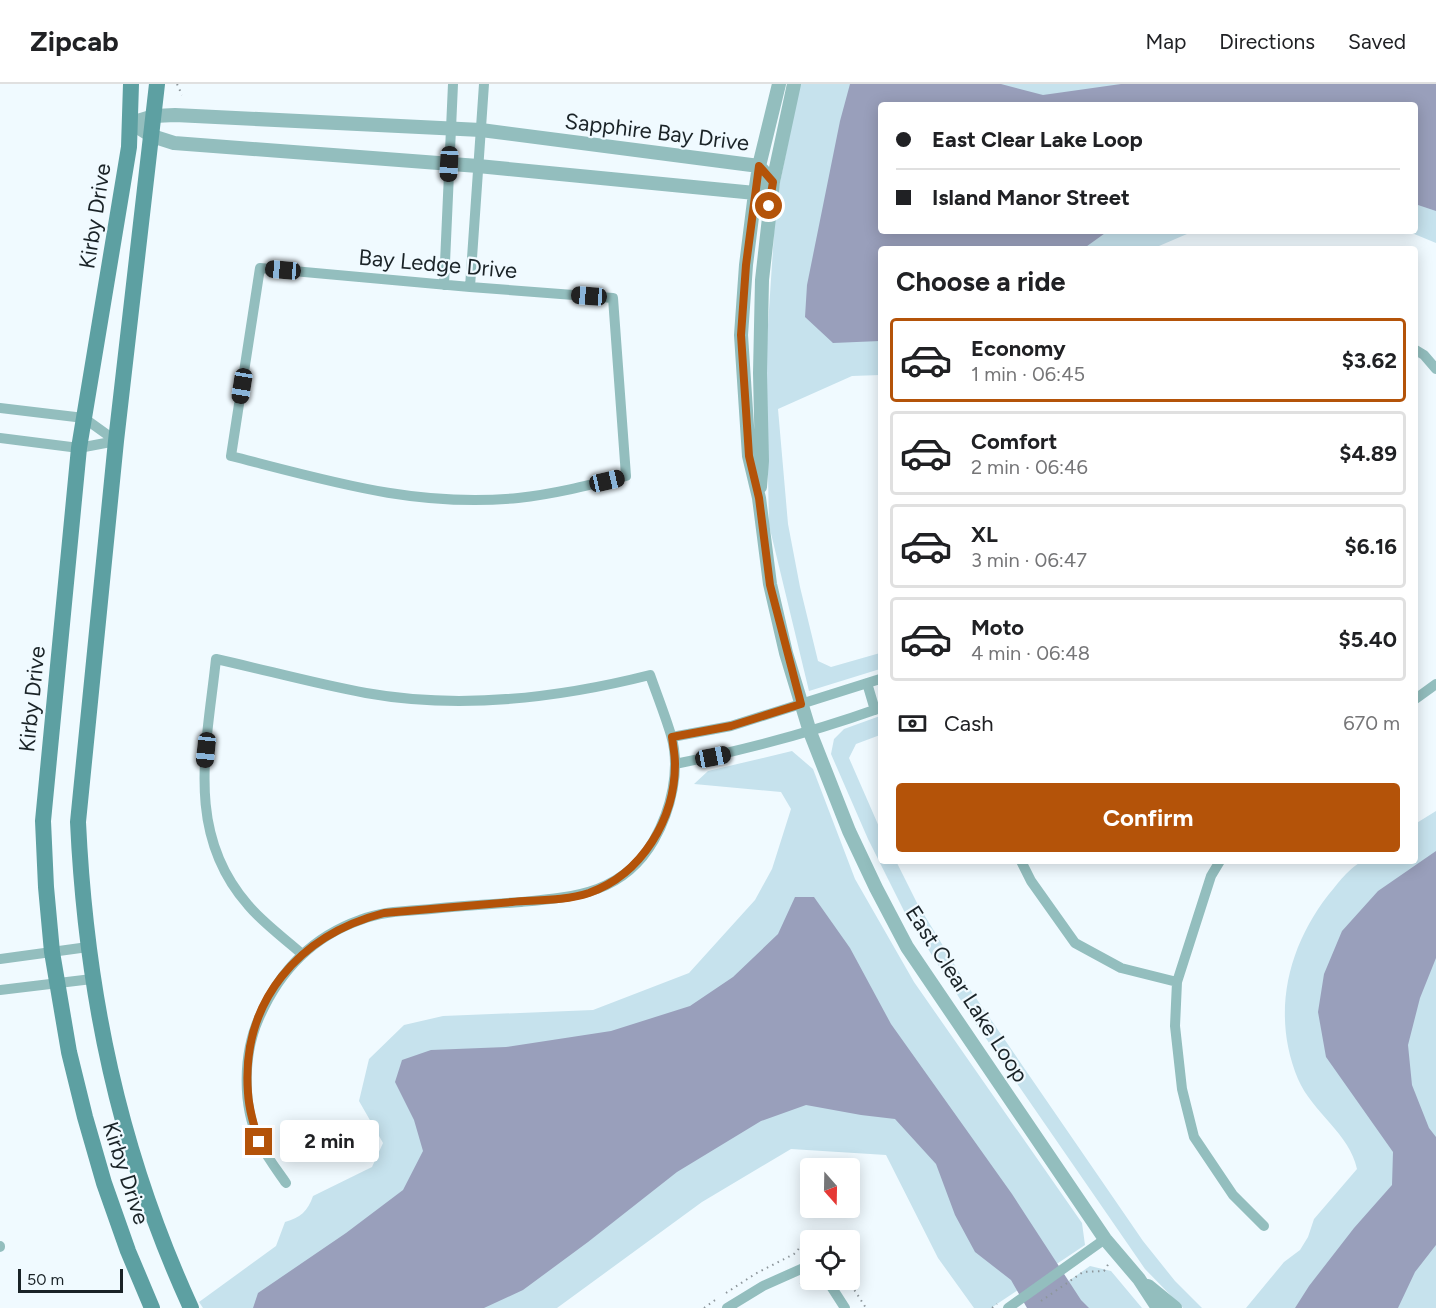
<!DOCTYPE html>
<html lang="en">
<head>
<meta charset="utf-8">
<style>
  :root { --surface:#fff; --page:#f6f6f6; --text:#202124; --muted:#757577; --line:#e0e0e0; --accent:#b45309 }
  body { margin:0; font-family:Figtree,sans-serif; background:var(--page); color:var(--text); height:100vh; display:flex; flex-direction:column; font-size:22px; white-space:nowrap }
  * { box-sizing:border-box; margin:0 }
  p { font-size:20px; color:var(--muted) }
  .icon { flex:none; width:33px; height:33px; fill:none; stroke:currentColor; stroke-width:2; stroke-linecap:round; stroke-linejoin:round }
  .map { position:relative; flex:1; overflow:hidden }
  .sheet { position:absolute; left:878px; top:162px; width:540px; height:618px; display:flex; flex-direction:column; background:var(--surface); border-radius:6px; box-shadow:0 3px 15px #0003 }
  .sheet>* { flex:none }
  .banner { position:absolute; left:878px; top:18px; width:540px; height:132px; border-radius:6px; box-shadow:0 3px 15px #0003; display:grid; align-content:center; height:132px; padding:0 18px; background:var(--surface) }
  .needle { width:39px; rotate:160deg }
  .controls { position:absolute; left:800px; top:1074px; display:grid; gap:12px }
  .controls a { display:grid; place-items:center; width:60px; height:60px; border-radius:6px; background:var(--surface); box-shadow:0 3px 15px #0003; font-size:30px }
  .scale { position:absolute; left:18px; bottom:15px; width:105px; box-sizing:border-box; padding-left:6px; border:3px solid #1a2327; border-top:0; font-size:16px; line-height:21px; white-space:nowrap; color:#1a2327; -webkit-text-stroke:4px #f0faff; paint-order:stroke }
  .end { position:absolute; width:27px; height:27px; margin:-14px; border:8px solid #b45309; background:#fff; box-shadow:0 0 0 3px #fff }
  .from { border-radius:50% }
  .bubble { position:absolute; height:42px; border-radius:6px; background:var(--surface); box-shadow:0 3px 15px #0003; font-size:20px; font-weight:700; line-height:42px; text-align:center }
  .car { position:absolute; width:18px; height:36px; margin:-18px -9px; border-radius:8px; box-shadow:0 0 4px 2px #0007; background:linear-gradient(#222 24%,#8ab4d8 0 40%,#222 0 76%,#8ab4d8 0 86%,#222 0) }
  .banner b { display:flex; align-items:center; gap:21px; height:57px; font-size:22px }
  .banner b+b { border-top:2px solid var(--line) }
  .banner i { width:15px; height:15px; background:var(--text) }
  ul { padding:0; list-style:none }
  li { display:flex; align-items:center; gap:18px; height:84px; margin:0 12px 9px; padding:0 6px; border:3px solid var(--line); border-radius:6px }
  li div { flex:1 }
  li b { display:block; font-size:22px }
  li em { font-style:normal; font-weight:700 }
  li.current { border-color:var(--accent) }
  li>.icon { width:54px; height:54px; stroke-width:1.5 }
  h2 { padding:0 18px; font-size:27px; line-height:72px }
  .pay { display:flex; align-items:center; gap:15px; height:66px; padding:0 18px; font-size:22px }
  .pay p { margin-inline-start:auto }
  .action { display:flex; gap:12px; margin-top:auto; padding:12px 18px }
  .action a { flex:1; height:69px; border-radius:6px; background:var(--accent); color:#fff; font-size:24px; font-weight:700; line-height:69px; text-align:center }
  header { display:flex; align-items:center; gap:36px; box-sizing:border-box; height:84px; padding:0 30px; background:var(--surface); border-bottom:2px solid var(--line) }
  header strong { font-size:28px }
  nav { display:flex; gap:33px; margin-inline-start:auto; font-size:21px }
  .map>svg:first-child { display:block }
  .green { fill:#c6e2ed }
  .water { fill:#999fbb }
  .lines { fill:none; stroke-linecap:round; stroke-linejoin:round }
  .path { stroke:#8d969b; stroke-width:2; stroke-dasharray:1.5 4.5; stroke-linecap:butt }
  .minor { stroke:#93bebe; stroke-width:10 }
  .tertiary { stroke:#93bebe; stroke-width:14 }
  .secondary { stroke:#5da0a2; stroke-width:16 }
  .route { stroke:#b45309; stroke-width:8 }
  .labels { text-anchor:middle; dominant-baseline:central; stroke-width:4.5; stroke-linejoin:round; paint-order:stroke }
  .street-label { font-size:22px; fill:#1a2327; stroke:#f0faff }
</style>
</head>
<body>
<header>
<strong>Zipcab</strong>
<nav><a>Map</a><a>Directions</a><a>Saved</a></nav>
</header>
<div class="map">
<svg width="1436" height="1224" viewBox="0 0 1436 1224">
  <rect width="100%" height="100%" fill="#f0faff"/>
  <path class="green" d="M800,0H1436V159L1407,147H1414V21H880V147H1194L1152,165H880V291L852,292L778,325L788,440L800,503L818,577L831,583L880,569V585L809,607L769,441L767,345V257L776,118Z
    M880,632V651L856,660L849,674L880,745V777H896L917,819L965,898L1143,1157L1175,1197L1202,1224H1183L1145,1185L974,937L905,829L868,755L831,670L834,655L844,645Z
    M792,667L813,685L855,795L914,898L1082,1139L1085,1161L991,1224H974L938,1174L886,1071L791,1065L702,1118L557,1224H203L199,1218L276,1162L285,1138C300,1134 308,1127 313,1112L372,1083L383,1059L359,1017L369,975L404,941L443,932L593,926L689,889L755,816L772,785L791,725L781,708L694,700L708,687Z
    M1436,727V1224H1246L1284,1178L1300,1166L1308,1153L1314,1135L1357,1085C1350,1050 1312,1028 1298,995C1270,928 1289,857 1334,804C1340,796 1355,779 1364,777C1376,774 1402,777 1414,777L1415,740Z
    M1090,1182L1111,1187L1142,1224H1030Z"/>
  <path class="water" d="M850,0H1001L1043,11L1121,0H1436V127L1415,120L1414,21H880V147H1108L1083,165H880V257L833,259L805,233L807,201L840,37Z
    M1436,767V874L1420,914L1408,961L1412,1001L1429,1044L1436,1053V1161L1415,1188L1398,1224H1295L1309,1202L1354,1144L1392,1101L1393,1068L1326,973L1318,928L1324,890L1342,847L1378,807Z
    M795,813H814L850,864L891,940L1012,1110L1081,1216L1089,1224H1027L1011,1196L975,1168L955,1131L936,1080L895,1035L861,1031L806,1021L761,1037L677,1088L588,1158L523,1206L484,1224H253L258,1209L346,1149L403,1106L423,1067L414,1036L395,998L402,976L431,966L506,963L611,947L690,922L733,893L778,850Z"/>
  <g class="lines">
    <path class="path" d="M177,0L182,11
      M849,1178L851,1183L849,1192
      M848,1196L866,1224
      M800,1200L813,1197L815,1199
      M726,1209L755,1190L794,1170L805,1158L817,1153L833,1156
      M1041,1217L1083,1188L1104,1187L1109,1179
      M704,1224L718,1214
      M992,1224L997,1220"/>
    <path class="minor" d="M260,184L470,203L613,214L626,392C590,401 555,410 518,414C416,424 329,397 231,372Z
      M444,201L453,0
      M470,203L484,0
      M1414,265L1424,271L1436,285
      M0,324L84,334L116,357
      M0,354L79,364L116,357
      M867,599L875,626
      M1414,616L1436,600
      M672,653L731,642L880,595
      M675,680C745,666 813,648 880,624
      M1021,777L1031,797L1075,859L1121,884L1177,898
      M1220,777L1211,792L1177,898L1175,942L1182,1005L1194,1053L1233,1111L1264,1142
      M0,875L88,863
      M0,906L92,895
      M286,1099C277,1086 266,1072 259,1057C242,1021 243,970 259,934C279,888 312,853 360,836C382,827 407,827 431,825C461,822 491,820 521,818C576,813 624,809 654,756C671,726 681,685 671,651C665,631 657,611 650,591C559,614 461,626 366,609C316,600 266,586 216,575C207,661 184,748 248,821C263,839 284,854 302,870
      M0,1162V1163
      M827,1196L845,1224
      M727,1224L763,1202L810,1181
      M1008,1224L1105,1155"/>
    <path class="tertiary" d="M779,0L759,82L755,109L746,181L741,251L749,372L759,414L770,500L786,569L810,648L849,747L876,804L907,863L1105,1155L1139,1195L1158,1224
      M175,31L481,46L759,82L773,98L755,109L478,82L174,59L152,52L131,39L154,32Z
      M760,403L762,377L760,289L762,196L773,98L794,0
      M1148,1202L1175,1224"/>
    <path class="secondary" d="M131,0L129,63L79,364L43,737L46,803L52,868L69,968L85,1033L104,1099L128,1167L152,1224
      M157,0L116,357L78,738C86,909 119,1067 191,1224"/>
  </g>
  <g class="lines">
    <path class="route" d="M259,1058C254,1042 249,1026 248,1009C241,917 299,851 384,829C427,825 469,822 512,818C537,816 565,817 589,809C642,790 675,735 675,680C675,671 673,661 672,653L731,642L801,620L770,501L759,414L749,372L741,251L746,181L759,82L773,98L769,122"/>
  </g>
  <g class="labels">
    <g class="street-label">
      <text transform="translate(657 48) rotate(7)">Sapphire Bay Drive</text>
      <text transform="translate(95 132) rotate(-81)">Kirby Drive</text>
      <text transform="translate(438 180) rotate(5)">Bay Ledge Drive</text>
      <text transform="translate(32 615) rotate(-84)">Kirby Drive</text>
      <text transform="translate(967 910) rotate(57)">East Clear Lake Loop</text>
      <text transform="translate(126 1089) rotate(72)">Kirby Drive</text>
    </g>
  </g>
</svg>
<div class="controls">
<a><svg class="needle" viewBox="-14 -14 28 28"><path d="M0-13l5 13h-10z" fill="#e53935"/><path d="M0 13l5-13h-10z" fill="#757577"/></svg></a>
<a><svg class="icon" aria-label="locate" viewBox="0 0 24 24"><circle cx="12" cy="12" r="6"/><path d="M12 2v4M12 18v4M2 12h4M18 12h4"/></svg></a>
</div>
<div class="scale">50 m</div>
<i class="end from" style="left:769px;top:122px"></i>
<i class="end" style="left:259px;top:1058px"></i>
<div class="bubble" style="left:280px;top:1036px;width:99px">2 min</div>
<i class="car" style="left:449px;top:80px;rotate:183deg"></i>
<i class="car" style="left:283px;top:186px;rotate:275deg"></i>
<i class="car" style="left:589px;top:212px;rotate:274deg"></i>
<i class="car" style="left:242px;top:302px;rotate:189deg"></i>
<i class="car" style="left:607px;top:397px;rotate:77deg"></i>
<i class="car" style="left:206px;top:666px;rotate:186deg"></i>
<i class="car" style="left:713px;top:673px;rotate:79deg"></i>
<div class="banner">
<b><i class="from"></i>East Clear Lake Loop</b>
<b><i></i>Island Manor Street</b>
</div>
<section class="sheet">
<h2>Choose a ride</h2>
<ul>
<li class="current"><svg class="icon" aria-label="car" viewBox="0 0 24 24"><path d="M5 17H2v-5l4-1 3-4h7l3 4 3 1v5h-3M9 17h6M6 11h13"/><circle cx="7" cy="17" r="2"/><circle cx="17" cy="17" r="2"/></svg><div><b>Economy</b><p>1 min · 06:45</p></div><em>$3.62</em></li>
<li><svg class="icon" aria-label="car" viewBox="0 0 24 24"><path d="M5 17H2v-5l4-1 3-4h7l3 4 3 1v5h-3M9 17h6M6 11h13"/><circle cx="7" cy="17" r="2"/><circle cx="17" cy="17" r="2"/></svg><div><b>Comfort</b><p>2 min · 06:46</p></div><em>$4.89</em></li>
<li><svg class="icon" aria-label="car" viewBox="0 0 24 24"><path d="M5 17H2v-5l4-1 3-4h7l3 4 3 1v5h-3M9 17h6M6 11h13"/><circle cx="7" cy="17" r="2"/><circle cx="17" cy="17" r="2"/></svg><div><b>XL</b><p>3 min · 06:47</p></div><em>$6.16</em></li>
<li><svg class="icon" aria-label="car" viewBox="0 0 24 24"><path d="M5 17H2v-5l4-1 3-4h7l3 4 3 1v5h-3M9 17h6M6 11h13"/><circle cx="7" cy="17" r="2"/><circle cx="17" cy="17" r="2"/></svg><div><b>Moto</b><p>4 min · 06:48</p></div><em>$5.40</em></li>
</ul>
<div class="pay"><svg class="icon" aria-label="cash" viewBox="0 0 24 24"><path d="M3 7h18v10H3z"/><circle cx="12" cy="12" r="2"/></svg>Cash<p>670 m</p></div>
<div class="action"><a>Confirm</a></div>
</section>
</div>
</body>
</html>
